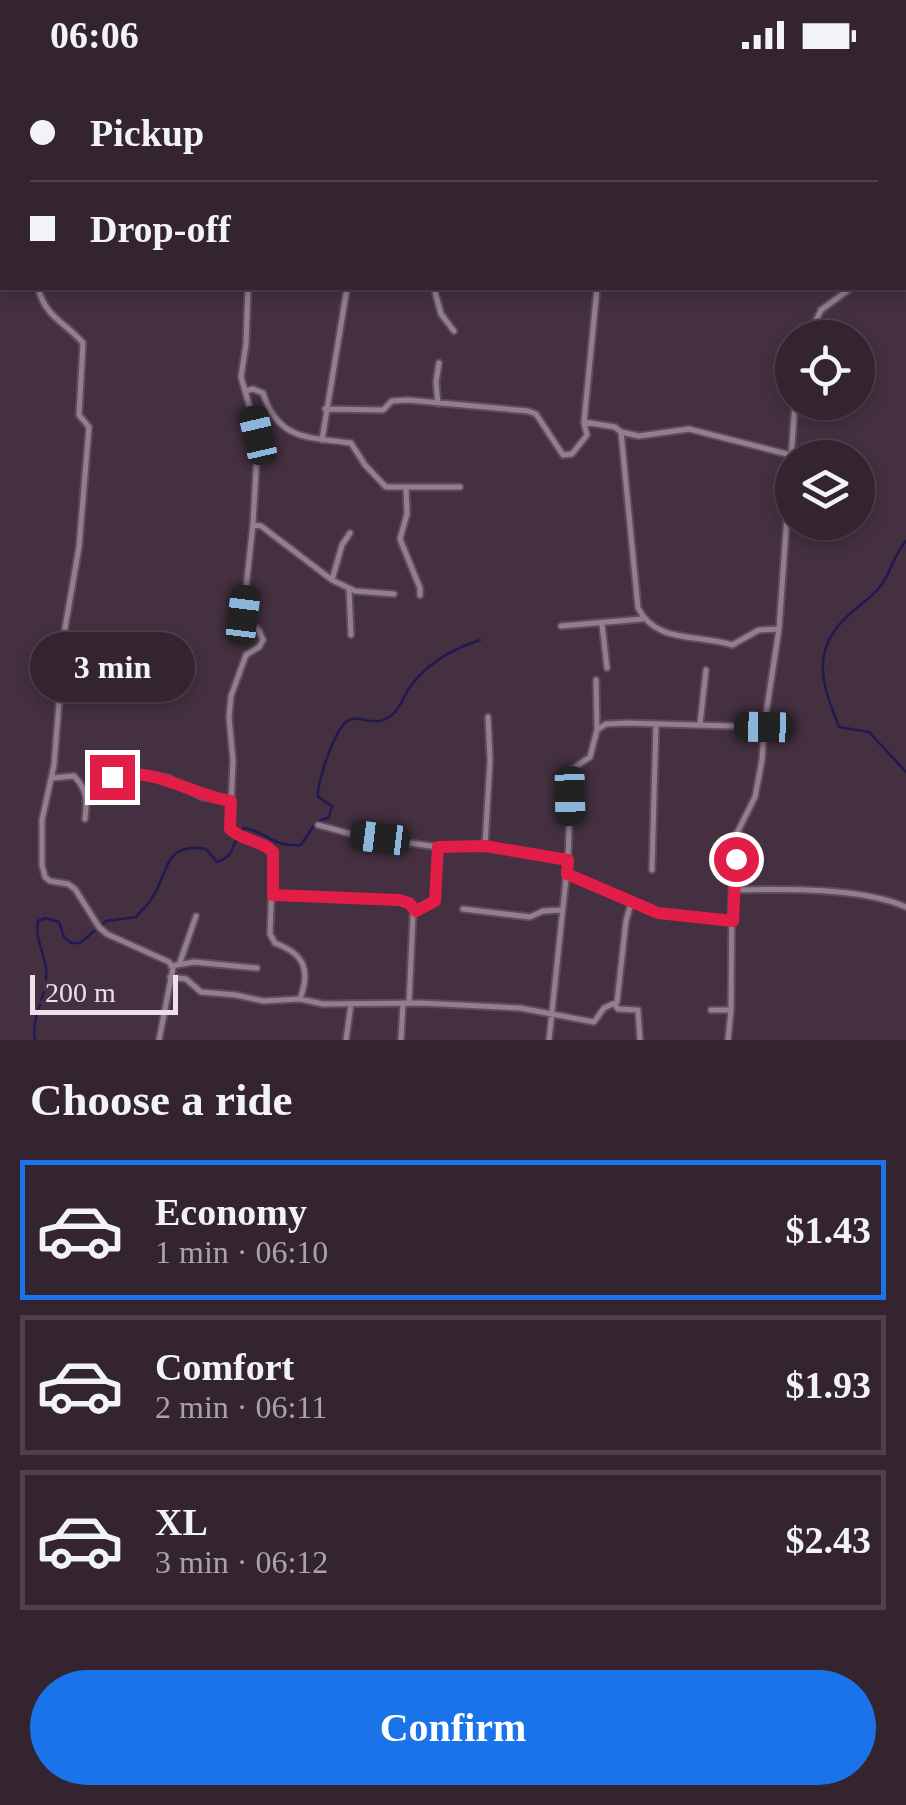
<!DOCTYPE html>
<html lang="en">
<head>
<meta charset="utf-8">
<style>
  :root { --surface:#332430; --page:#3b2c38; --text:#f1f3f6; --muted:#a9a4ab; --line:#4e414c; --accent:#1a73e8 }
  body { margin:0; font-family:"Times New Roman",serif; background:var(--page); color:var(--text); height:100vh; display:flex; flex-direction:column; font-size:38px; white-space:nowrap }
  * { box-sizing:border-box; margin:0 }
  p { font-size:32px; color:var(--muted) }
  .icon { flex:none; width:55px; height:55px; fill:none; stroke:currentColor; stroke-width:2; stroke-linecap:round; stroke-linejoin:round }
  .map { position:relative; height:970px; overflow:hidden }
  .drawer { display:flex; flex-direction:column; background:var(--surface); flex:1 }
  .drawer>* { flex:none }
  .guide { position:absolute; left:0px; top:0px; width:908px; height:220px; box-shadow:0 5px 15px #0003,0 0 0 2px var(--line); display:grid; align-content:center; height:220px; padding:0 30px; background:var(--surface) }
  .controls { position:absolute; left:775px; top:250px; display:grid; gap:20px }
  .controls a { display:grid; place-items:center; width:100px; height:100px; border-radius:50%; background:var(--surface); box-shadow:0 5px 15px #0003,0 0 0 2px var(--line); font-size:50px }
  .scale { position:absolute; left:30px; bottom:25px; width:148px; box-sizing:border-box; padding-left:10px; border:5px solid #ede0ea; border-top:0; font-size:28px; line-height:35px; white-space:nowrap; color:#ede0ea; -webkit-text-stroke:8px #443040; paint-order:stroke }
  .end { position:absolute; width:45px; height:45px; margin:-22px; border:12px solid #e11d48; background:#fff; box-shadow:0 0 0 5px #fff }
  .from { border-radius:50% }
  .bubble { position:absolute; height:70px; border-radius:35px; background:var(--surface); box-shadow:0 5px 15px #0003,0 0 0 2px var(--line); font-size:32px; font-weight:600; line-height:70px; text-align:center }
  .car { position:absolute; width:30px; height:60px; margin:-30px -15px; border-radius:12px; box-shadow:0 0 8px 2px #0007; background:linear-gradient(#222 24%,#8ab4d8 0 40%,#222 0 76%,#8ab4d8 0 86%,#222 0) }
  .guide b { display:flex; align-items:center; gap:35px; height:95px; font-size:38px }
  .guide b+b { border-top:2px solid var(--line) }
  .guide i { width:25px; height:25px; background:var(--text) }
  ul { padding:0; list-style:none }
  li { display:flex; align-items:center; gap:30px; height:140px; margin:0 20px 15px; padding:0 10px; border:5px solid var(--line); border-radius:0px }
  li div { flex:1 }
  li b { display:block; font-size:38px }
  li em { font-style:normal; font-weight:600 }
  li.current { border-color:var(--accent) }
  li>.icon { width:90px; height:90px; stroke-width:1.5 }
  h2 { padding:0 30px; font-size:45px; line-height:120px }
  .cta { display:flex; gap:20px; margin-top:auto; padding:20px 30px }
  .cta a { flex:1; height:115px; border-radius:60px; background:var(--accent); color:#fff; font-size:40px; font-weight:600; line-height:115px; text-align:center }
  .status { display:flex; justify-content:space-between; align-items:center; height:70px; padding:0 50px; background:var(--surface); direction:ltr }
  .status svg { height:28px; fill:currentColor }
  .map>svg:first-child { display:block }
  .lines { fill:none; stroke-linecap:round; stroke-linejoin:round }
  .stream { stroke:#221952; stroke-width:2.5 }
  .minor-casing { stroke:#5d4c59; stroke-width:9 }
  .minor { stroke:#937d8f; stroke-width:5 }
  .route { stroke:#e11d48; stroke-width:12 }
</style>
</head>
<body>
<div class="status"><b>06:06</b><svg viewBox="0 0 49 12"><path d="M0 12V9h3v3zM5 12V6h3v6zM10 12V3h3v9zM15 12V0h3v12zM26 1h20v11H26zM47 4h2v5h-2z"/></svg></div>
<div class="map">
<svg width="906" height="970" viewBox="0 0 906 970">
  <rect width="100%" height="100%" fill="#443040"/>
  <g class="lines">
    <path class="stream" d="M906,471C893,485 891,504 879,518C867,532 850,541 839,555C811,588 825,621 839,657L869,662L906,702
      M35,970C30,945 49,924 46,899C44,881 35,870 38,851L45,848L59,852L64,867L71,873H80L106,851L136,847C141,841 148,835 152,828C170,801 163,772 206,779L217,792C237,786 231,770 244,758C270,763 271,777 301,775L316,752L329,747L332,736L318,727C316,714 336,655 349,650C364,644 373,660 393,644C401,637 404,625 410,617C427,593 452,579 480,570"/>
    <g class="minor-casing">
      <path id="minor" d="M17,0V2
        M177,2L184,0
        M323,2V0
        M551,2V0
        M900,2L901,0
        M0,85H2
        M38,218C46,248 65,252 83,273L79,345L89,357L79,477L65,558L54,695L42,750V795L45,807L50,811L68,814L75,819L99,857L107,864L169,892L173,898L159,970
        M248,218L246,274L241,307L258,365L253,454L243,545L259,561L263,570L259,577L246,585L231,626L229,647L233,691L230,759C244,772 261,769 273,782L270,864L275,873C304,884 311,899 300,929
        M434,218L441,244L454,261
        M597,218L584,352L615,357L621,362L638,538C656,574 699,564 732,575L759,560L779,559
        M808,268L821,240L851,218
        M246,321L253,319L263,323C278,371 309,367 351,373L365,395L386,417H460
        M438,334L436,312L439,293
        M325,339L383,340L392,331L408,330L528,341L536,344L563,385L572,384L587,365L584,353
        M621,362L639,366L689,359L791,385
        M322,370L347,218
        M406,418L407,444L400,469L420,518V525
        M253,454L261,456L332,510L355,521L394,524
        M332,510L342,475L350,463
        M349,518L351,565
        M602,554L607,598
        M561,556L642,549
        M596,610L597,660
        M700,654L706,600
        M52,708L74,706C88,721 87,730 85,749
        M85,720L131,702L168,708L202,727L231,731
        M318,755L355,765L438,777L485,776L568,790
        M485,776L490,690L488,647
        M652,800L656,654
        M567,804L658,843L733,851
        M732,820C782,819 861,817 906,837
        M273,825L399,831L409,833L416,841
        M463,839L530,847L543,841L562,840
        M180,892L196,846
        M171,896L194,892L257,898
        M170,907L186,909L201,922L236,925L263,931L300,929L323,934L422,933L520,938L594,952L604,938L617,932L626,851L631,833
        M409,933L413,845L435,831L438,777
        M615,935L618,939L638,940L640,970
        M711,940H731
        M346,970L351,934
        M401,970L403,933
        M549,970L568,790L571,700L590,687L597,660L606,654L627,653L764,657
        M728,970L731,940L732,820L737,763L755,727L762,690L764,657L779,559L795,332"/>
    </g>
    <use href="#minor" class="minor"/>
  </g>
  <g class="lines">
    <path class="route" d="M112,707C155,695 189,725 231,731L230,759C244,772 260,769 273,782V825L399,830L409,833L416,841L435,831L438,777L485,776L568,790L567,804L658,843L733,851L736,789"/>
  </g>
</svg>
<div class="controls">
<a><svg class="icon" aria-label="locate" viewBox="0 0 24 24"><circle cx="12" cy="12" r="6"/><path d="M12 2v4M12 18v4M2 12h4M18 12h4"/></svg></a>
<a><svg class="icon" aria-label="layers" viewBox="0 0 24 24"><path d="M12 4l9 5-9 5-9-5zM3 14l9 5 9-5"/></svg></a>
</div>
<div class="scale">200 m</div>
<i class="end from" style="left:736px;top:789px"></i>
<i class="end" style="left:112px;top:707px"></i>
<div class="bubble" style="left:30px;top:562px;width:165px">3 min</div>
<i class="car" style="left:258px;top:365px;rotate:347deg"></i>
<i class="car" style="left:243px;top:545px;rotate:7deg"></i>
<i class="car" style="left:764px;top:657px;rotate:271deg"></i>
<i class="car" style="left:570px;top:726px;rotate:179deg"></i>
<i class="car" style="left:380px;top:768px;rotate:277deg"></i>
<div class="guide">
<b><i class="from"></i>Pickup</b>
<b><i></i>Drop-off</b>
</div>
</div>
<section class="drawer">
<h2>Choose a ride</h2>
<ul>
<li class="current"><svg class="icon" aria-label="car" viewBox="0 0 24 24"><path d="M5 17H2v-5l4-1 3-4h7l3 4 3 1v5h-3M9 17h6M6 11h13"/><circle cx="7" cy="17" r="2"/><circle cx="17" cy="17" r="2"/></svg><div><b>Economy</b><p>1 min · 06:10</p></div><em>$1.43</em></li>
<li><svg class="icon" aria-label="car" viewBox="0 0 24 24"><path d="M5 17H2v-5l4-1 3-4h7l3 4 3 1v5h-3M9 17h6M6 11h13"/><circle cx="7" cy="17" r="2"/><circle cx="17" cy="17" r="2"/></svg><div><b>Comfort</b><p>2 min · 06:11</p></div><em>$1.93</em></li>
<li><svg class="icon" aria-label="car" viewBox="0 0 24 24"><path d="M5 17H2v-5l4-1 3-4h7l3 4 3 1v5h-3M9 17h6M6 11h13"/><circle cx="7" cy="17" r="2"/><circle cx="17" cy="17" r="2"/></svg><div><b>XL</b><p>3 min · 06:12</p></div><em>$2.43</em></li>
</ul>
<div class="cta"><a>Confirm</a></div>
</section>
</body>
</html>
